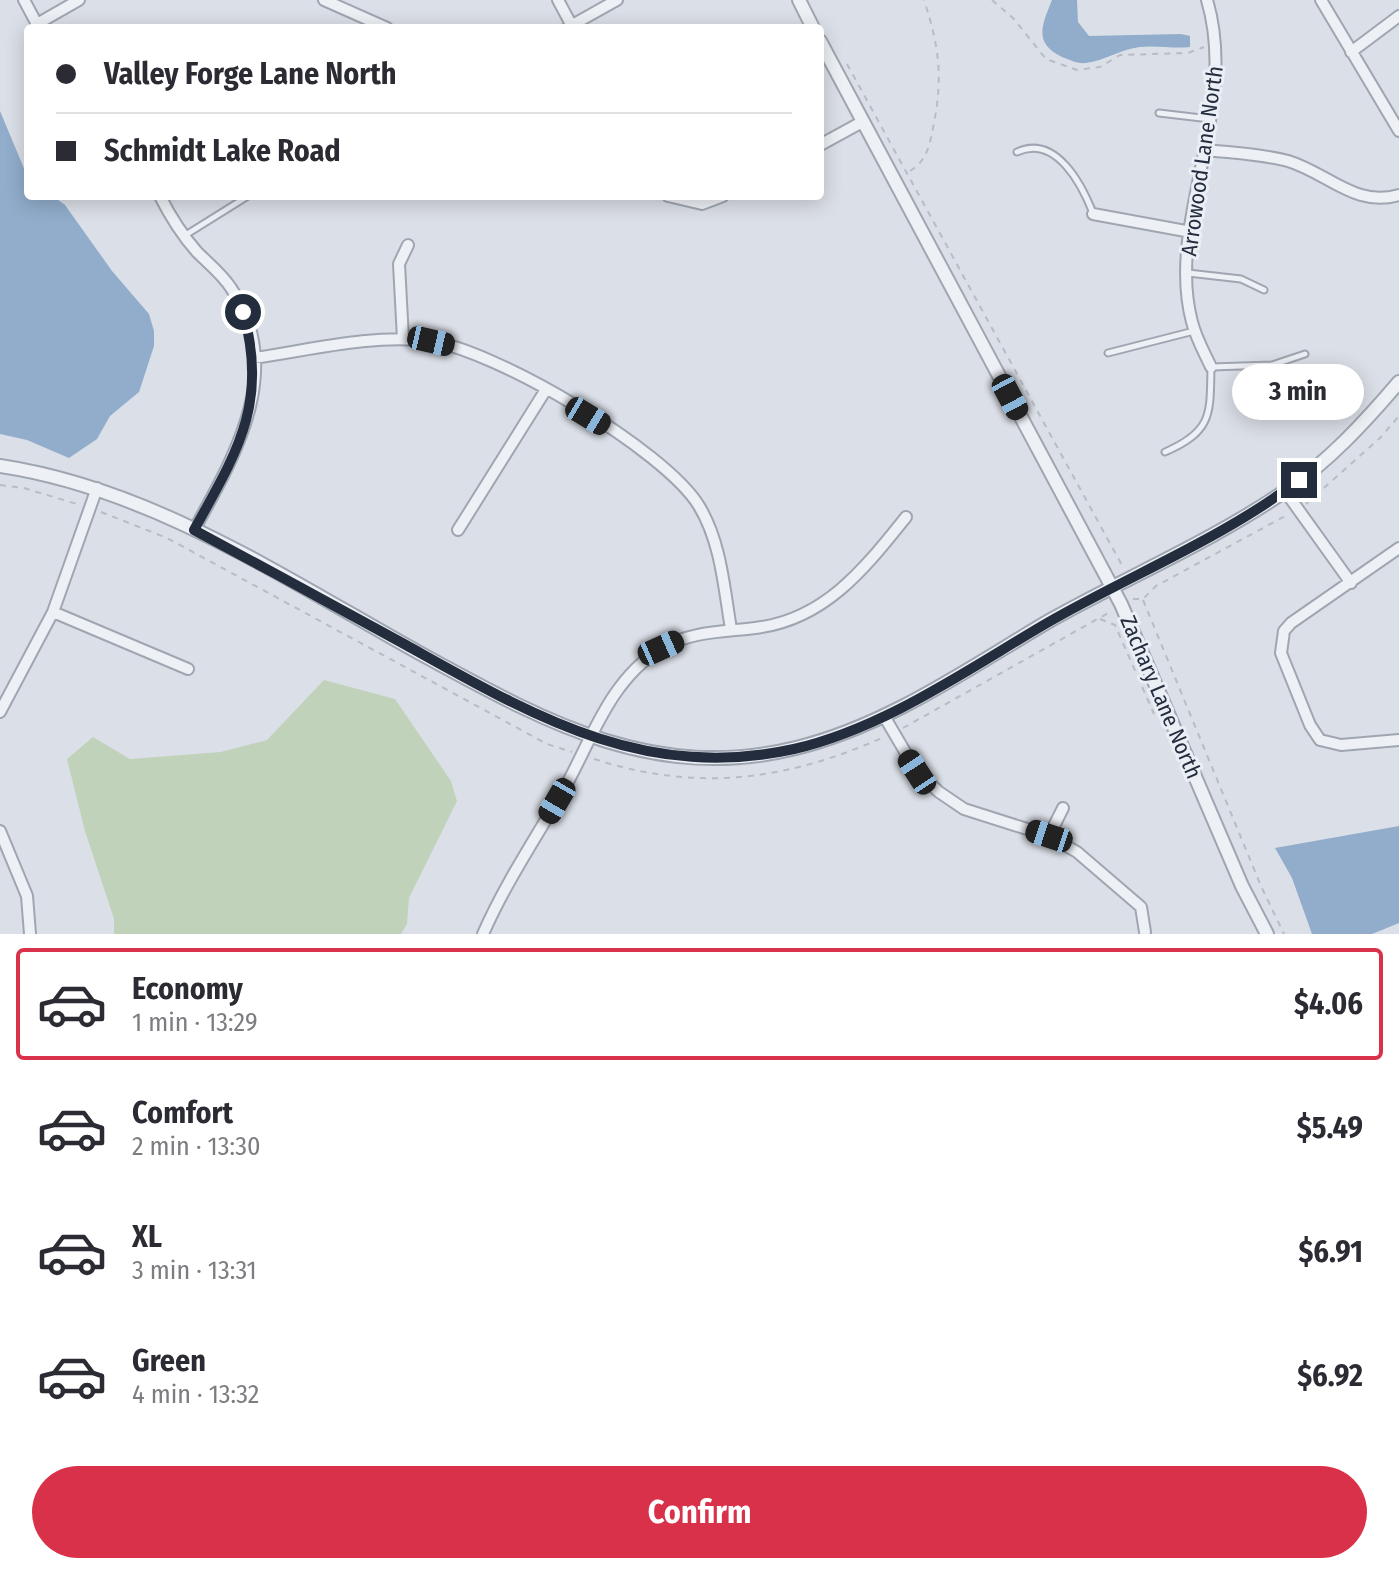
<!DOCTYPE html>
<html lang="en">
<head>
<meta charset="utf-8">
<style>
  :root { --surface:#fff; --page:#f2f2f3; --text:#2b2b33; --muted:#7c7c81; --line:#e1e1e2; --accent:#da314a }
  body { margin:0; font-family:"Fira Sans Condensed",sans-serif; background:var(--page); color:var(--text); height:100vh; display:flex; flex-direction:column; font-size:30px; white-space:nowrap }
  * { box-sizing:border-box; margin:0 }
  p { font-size:26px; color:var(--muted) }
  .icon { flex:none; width:44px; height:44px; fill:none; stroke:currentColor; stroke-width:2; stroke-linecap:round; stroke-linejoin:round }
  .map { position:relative; height:934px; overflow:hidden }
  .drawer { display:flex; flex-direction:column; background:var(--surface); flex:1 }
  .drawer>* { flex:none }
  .guide { position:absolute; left:24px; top:24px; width:800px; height:176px; border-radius:8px; box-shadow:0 4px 20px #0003; display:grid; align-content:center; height:176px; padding:0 32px; background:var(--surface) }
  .end { position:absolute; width:36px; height:36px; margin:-18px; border:10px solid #232d3e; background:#fff; box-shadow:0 0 0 4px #fff }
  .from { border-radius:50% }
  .bubble { position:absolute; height:56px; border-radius:28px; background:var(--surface); box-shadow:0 4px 20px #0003; font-size:26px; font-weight:700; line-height:56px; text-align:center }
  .car { position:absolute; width:24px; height:48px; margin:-24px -12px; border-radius:10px; box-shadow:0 0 6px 2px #0007; background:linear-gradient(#222 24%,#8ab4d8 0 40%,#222 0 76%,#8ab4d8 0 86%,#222 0) }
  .guide b { display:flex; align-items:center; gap:28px; height:76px; font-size:30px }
  .guide b+b { border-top:2px solid var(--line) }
  .guide i { width:20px; height:20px; background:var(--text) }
  ul { padding:14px 0 0; list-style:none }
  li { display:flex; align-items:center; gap:24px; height:112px; margin:0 16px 12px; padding:0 16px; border:4px solid transparent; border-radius:8px }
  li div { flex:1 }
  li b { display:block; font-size:30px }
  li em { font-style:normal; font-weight:700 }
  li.active { border-color:var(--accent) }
  li>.icon { width:72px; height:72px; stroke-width:1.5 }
  .action { display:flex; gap:16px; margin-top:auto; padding:16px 32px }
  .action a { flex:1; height:92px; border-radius:48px; background:var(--accent); color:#fff; font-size:32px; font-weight:700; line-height:92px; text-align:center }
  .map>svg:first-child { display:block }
  .green { fill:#c1d2bb }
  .water { fill:#91adcb }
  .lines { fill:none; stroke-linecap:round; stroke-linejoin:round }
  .service-casing { stroke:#a0a6b1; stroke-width:9 }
  .minor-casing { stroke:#a0a6b1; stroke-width:14 }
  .tertiary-casing { stroke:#a0a6b1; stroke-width:16 }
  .path { stroke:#b8bdc5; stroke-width:2; stroke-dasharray:6 6; stroke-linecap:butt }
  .service { stroke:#edf0f5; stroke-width:5 }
  .minor { stroke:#edf0f5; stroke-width:10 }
  .tertiary { stroke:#edf0f5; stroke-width:12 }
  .route { stroke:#232d3e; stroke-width:10 }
  .labels { text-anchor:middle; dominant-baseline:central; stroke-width:6; stroke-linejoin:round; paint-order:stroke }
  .street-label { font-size:22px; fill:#232d3e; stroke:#eaeef5 }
</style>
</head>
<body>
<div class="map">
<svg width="1399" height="934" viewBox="0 0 1399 934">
  <rect width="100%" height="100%" fill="#dbdfe7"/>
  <path class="green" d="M324,680L395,699L451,781L457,801L409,898L407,924L401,934H114V919L85,831L67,759L93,737L130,759L221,752L267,740Z"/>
  <path class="water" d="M1052,0H1077L1078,22L1089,36L1181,34L1190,36V47C1173,49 1157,45 1140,47C1121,49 1104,61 1086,63C1077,64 1070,60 1062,57C1033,43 1042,25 1052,0Z
    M0,111L28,178V196H53L65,205L112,271L149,314L154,331V346L139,392L110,416L97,439L69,458L27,440L0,434Z
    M1399,826V923L1372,934H1312L1292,878L1275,848Z"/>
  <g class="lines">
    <g class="service-casing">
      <path id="service" d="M1159,113L1210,119
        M1017,152C1056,134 1082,185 1093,213
        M184,236L248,196
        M1188,273L1241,279L1264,290
        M1108,353L1194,331
        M1165,452C1213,431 1210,414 1211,367L1272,365L1305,354"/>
    </g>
    <g class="minor-casing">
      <path id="minor" d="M24,0L39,28
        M324,0L387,28
        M558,0L573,28
        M1207,0C1240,111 1165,221 1192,322C1196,338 1204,352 1211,367
        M1321,0L1399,131
        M37,24L79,0
        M567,28L617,0
        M1351,52L1399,16
        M820,145L862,122
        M1207,150C1234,153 1262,154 1288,161C1328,173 1355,208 1399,195
        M160,196C170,216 182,235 197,252C209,264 222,274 231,288C287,370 234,457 194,530
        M668,196L702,204L723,196
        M1093,214L1191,232
        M403,339L399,264L408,245
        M254,358C310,350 372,334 429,341C494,349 665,450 699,506C721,542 724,588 731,629
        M1285,491L1351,583
        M458,530L545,391
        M1399,548L1291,623L1284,631L1281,653L1310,725L1320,740L1341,745L1399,740
        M53,612L188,669
        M0,712L53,612L97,488
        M884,716L917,772L939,792L964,809L1049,836L1077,852L1141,907L1145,932
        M0,831L27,896L30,934
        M1049,836L1063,808
        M483,934C505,884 535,839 563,791C591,742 609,680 661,649C690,631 722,632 755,628C825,620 865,568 906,517"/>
    </g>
    <g class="tertiary-casing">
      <path id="tertiary" d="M799,0L813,28
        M820,41L1121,604L1242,886L1267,934
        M0,466C154,489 289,581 423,655C544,721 653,783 796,748C887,726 969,668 1049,621C1127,577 1211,542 1285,491C1328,462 1365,422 1399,382"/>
    </g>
    <path class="path" d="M992,0L1013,18L1046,59L1077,70L1100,67L1120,55L1188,53L1204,47
      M847,64L1123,567
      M910,171C928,160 930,143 934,123C943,76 939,46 924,0
      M0,485L24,488L80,505
      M1306,504L1380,438L1399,416
      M101,512L167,538L547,744L572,752
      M1133,599H1143L1156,586L1287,515
      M1143,600L1261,886L1284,934
      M1100,619L1115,625L1154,714
      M903,728L1110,612
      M594,759C697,792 784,781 882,738"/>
    <use href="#service" class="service"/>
    <use href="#minor" class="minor"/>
    <use href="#tertiary" class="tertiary"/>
  </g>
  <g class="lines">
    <path class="route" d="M243,312C269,403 237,452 194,530C265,568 335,606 406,645C532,715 643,782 794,749C885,728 968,669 1047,623C1130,575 1224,538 1299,480"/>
  </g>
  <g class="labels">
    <g class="street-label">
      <text transform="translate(1202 161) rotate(-82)">Arrowood Lane North</text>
      <text transform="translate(1161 697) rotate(67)">Zachary Lane North</text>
    </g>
  </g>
</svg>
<i class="end from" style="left:243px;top:312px"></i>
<i class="end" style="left:1299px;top:480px"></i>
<div class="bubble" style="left:1232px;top:364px;width:132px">3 min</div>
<i class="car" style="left:431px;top:341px;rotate:103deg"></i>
<i class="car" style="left:1010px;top:397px;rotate:152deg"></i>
<i class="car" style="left:588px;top:416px;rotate:121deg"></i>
<i class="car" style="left:661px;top:648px;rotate:66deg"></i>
<i class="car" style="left:917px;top:772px;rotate:327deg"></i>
<i class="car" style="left:557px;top:801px;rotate:210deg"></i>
<i class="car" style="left:1049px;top:836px;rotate:288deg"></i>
<div class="guide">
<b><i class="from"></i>Valley Forge Lane North</b>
<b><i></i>Schmidt Lake Road</b>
</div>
</div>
<section class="drawer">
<ul>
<li class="active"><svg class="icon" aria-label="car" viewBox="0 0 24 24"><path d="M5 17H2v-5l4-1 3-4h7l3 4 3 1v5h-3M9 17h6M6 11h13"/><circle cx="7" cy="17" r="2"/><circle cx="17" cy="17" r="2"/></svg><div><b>Economy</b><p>1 min · 13:29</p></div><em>$4.06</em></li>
<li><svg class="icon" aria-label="car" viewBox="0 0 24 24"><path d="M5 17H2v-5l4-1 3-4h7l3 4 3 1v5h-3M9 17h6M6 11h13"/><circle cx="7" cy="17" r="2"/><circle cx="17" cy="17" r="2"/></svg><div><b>Comfort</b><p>2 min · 13:30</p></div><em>$5.49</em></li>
<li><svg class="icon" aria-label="car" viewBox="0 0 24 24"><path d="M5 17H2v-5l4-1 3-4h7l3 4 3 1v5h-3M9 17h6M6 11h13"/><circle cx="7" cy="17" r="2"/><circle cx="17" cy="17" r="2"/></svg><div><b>XL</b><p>3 min · 13:31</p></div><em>$6.91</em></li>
<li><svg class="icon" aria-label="car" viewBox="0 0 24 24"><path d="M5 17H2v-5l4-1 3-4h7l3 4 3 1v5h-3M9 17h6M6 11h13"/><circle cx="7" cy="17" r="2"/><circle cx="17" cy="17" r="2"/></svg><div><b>Green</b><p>4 min · 13:32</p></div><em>$6.92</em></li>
</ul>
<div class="action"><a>Confirm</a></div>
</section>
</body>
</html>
